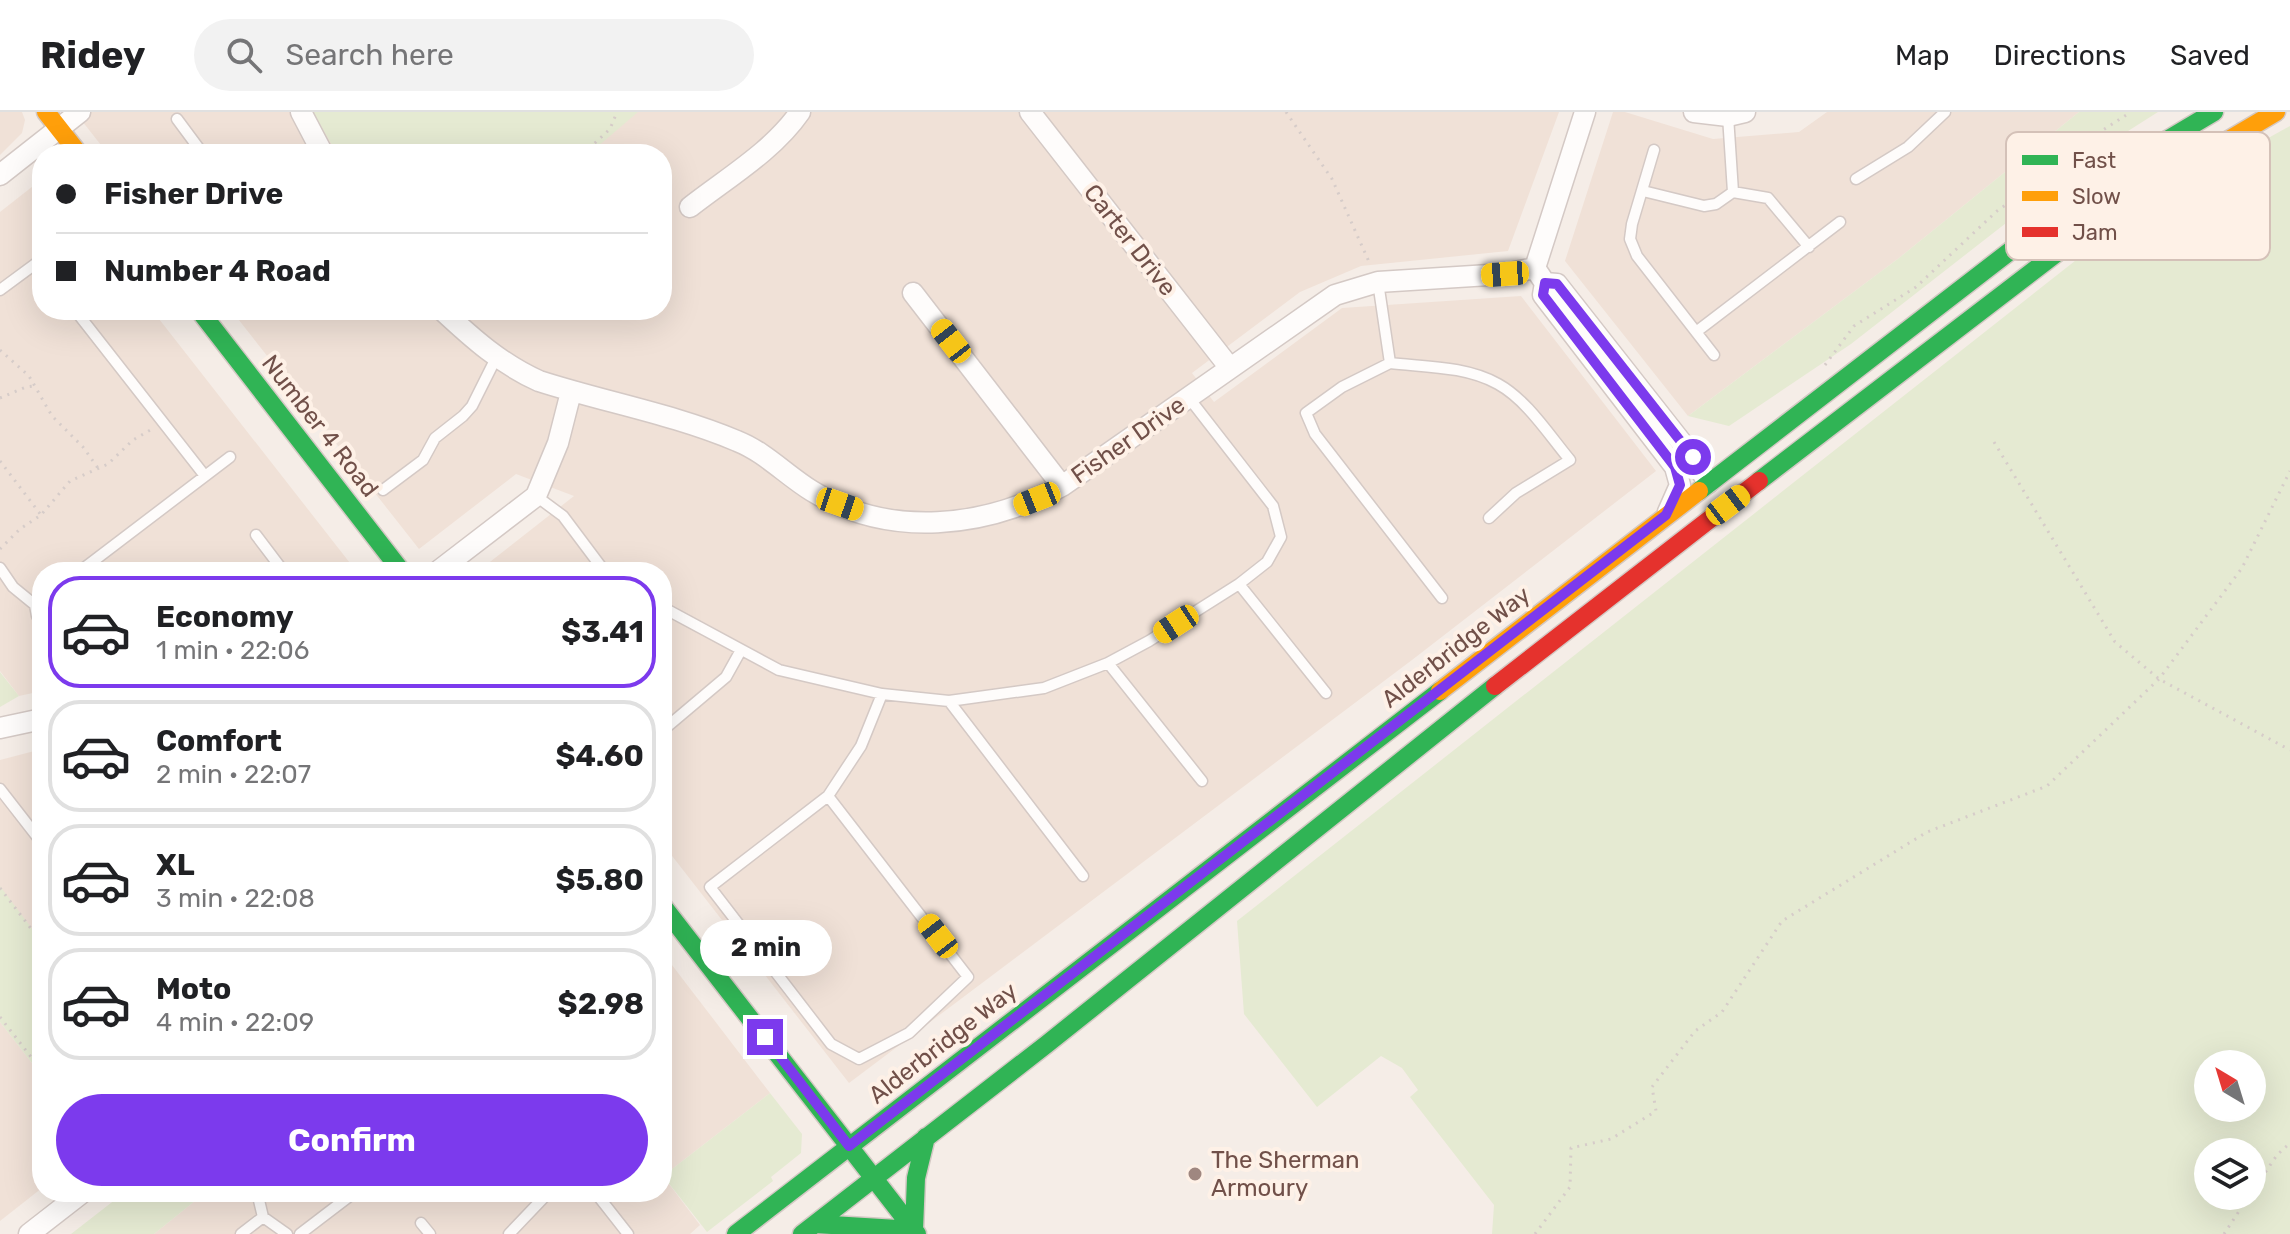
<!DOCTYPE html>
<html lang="en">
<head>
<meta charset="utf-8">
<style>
  :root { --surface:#fff; --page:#f2f2f2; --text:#202124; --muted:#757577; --line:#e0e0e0; --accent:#7c3aed }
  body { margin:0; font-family:Rubik,sans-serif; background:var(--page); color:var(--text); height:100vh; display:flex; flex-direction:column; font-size:30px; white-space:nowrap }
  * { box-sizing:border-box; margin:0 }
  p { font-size:26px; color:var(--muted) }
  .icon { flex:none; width:44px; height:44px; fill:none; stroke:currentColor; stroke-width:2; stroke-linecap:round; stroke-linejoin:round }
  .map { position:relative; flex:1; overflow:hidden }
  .panel { position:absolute; left:32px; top:450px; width:640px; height:640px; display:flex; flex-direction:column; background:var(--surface); border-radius:32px; box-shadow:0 8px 32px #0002 }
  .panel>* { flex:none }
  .banner { position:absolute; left:32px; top:32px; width:640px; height:176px; border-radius:32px; box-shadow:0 8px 32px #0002; display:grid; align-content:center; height:176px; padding:0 24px; background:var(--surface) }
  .needle { width:52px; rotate:322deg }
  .controls { position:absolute; left:2194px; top:938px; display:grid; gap:16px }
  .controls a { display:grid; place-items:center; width:72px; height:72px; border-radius:50%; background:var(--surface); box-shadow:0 8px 32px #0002; font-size:40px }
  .end { position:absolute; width:36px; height:36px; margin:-18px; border:10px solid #7c3aed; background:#fff; box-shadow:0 0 0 4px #fff }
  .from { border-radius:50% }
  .bubble { position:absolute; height:56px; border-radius:28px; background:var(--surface); box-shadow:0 8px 32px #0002; font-size:26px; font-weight:700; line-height:56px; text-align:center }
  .car { position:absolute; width:24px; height:48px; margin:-24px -12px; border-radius:10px; box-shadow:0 0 6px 2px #0007; background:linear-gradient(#f5c518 24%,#345 0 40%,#f5c518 0 76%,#345 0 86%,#f5c518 0) }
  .banner b { display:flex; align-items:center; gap:28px; height:76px; font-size:30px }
  .banner b+b { border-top:2px solid var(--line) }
  .banner i { width:20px; height:20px; background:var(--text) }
  ul { padding:14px 0 0; list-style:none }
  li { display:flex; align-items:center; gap:24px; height:112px; margin:0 16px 12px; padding:0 8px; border:4px solid var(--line); border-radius:32px }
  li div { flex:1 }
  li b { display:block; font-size:30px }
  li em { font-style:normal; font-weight:700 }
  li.selected { border-color:var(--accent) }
  li>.icon { width:72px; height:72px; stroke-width:1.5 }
  .button { display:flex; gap:16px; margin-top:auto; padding:16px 24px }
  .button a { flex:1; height:92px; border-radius:48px; background:var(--accent); color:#fff; font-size:32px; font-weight:700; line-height:92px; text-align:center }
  header { display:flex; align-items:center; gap:48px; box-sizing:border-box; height:112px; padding:0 40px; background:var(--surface); border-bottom:2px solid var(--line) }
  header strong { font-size:38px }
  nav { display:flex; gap:44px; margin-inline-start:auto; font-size:28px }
  .search { width:560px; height:72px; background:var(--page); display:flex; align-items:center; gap:20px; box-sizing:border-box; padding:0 28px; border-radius:44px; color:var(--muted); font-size:30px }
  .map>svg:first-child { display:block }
  .residential { fill:#f0e1d7 }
  .green { fill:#e5ead2; fill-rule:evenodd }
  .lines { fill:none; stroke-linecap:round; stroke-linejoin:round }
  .lane-casing { stroke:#d4c9c5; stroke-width:13 }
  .street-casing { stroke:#d4c9c5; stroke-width:23 }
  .fast-casing { stroke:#d4c9c4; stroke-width:21 }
  .slow-casing { stroke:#d4c9c4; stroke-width:21 }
  .jam-casing { stroke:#d4c9c4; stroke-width:21 }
  .path { stroke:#d6ccc9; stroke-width:3; stroke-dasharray:2 6; stroke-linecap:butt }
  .lane { stroke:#fefcfb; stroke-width:10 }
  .street { stroke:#fefcfb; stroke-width:20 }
  .fast { stroke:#30b455; stroke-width:18 }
  .slow { stroke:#ff9f0a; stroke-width:18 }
  .jam { stroke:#e5322d; stroke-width:18 }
  .route { stroke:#7c3aed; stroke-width:10 }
  .poi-dot { fill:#9f8780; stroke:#fef1e7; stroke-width:3 }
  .labels { text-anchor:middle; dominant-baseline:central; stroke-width:8; stroke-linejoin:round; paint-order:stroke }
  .street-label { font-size:24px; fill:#715049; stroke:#fef1e7 }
  .poi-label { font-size:24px; fill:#715049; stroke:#fef1e7; text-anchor:start }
  .key { fill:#fef1e7; stroke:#d4c1b8; stroke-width:2 }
  .key-label { font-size:22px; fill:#715049 }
</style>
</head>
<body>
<header>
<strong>Ridey</strong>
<div class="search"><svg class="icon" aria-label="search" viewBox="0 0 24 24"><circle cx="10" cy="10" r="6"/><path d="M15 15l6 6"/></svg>Search here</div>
<nav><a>Map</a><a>Directions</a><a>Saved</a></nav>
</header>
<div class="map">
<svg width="2290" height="1122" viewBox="0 0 2290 1122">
  <rect width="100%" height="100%" fill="#f5ede7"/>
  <path class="residential" d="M0,0H22L25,8L22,21L0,43Z
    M75,0H1559L1508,139L1361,154L1300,180L1192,261L1214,290L1342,196L1521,184L1656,359L1412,548L849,971L662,731V460H477L574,384L516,362L419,437L231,198H662V42H108Z
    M1613,0H1625L1713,27L1799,20L1827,0H2079L1899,146L1688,304L1565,149Z
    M42,67V198H152L357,460H42V579L19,584L0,559V100Z
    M42,637V834L0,779V648Z
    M662,840L770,981L663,1064L700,1113L690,1122H154L206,1080H662Z
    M0,910L42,964V1076L0,1109Z"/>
  <path class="green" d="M313,0H638L589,42H337Z
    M2079,0H2158L2106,33L1851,232L1729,314L1688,304L1899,146Z
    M2290,14V1122H1492L1494,1093L1410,985L1418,978L1402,956L1381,944L1317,995L1244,902L1237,809L2099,130L2211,58ZM2252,952V996H2208V952ZM2252,1040V1084H2208V1040Z
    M0,560L19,584L0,595Z
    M0,774L42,830V964L0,910Z
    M770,981L802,1022L801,1041L771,1065L773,1069L707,1120L663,1064Z
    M125,1080H206L154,1122H71Z"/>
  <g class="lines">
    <g class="lane-casing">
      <path id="lane" d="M1728,4L1733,80
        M177,7L203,42
        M1654,38L1632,112L1630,127L1637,144L1714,243
        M1856,67L1908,35L1945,0
        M1643,79L1704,94L1716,92L1733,80L1768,86L1809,135
        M1378,170L1390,251L1342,275L1306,301L1315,322L1442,486
        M0,178L42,147
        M75,198L205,364
        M1696,220L1840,110
        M1390,251C1425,255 1466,254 1498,272C1527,288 1549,323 1570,348L1516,381L1489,406
        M383,378L423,348L435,326L463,304L472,294L496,246
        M536,384L563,404L605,460
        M256,423L284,460
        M0,456L13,475L35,493L37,504L42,510
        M79,460L230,345
        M1239,472L1326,581
        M662,495L779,558L882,582L949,589L1044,576L1108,551L1149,529L1239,472L1267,450L1281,425L1273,394L1189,286
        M1108,551L1202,669
        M949,589L1083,764
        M662,619L726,565L741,538
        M0,677L42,731
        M828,684L968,865L909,921L859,947L831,932L710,775L828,684L861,634L882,582
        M595,1080L628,1122
        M263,1105L287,1122
        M421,1111L430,1122
        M241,1122L263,1105L257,1080
        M300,1122L355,1080
        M509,1122L549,1080"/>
    </g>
    <g class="street-casing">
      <path id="street" d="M301,0L323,42
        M1030,0L1230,256
        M1694,0L1728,4L1745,0
        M0,63L80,0
        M690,95C727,66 773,39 800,0
        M1535,156L1585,0
        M1545,171L1557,172L1693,345L1708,371
        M913,181L1062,374
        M442,198C472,226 501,252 539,269C604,290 673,302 737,329C765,340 786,363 812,379C890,427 985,416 1062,374L1335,183L1378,170L1505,162L1535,156L1545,171L1543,183L1675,355L1680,373L1668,400
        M437,460L536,384L558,331L571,280
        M0,616L42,607
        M29,1122L83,1080"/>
    </g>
    <g class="fast-casing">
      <path id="fast" d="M199,198L402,460
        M1759,369L2118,94L2188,52
        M1699,379L2110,62L2214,0
        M662,793L917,1122
        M815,1112L914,1118
        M914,1118L916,1066L926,1025
        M736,1122L1440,579
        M802,1122L1047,932L1495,574"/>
    </g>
    <g class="slow-casing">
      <path id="slow" d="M46,0L79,42
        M2188,52L2276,0
        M1440,579L1699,379"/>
    </g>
    <g class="jam-casing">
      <path id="jam" d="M1495,574L1759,369"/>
    </g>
    <path class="path" d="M1286,0L1332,67L1370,152
      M583,42L610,17L617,0
      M0,238L29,264L52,304L83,335L98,356
      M1825,253L1854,214L1916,175L1997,99L2060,55L2092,25L2131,0
      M0,286L26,275L34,274
      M1994,330L2115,530L2159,567L2290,638
      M0,349L41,403
      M0,437L20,417L41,403L70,369L108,352L133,328L152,317
      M0,776L42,831
      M0,905L42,959
      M2252,1080L2277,1043L2290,1031
      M1535,1122L1570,1075L1571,1036L1611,1027L1656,999L1652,975L1695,919L1722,900L1782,809L1927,720L2047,674L2159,567L2242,456L2290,359
      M2224,1122L2249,1084"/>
    <use href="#lane" class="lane"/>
    <use href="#street" class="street"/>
    <use href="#fast" class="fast"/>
    <use href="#slow" class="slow"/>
    <use href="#jam" class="jam"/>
  </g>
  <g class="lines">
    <path class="route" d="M765,925L849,1034L1666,403L1680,373L1675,355L1543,183L1545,171L1557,172L1693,345"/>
  </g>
  <circle class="poi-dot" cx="1195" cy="1062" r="8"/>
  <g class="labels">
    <g class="street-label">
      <text transform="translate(1130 128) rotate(52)">Carter Drive</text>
      <text transform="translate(320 314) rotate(52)">Number 4 Road</text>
      <text transform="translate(1128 328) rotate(-35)">Fisher Drive</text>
      <text transform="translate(1456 535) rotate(-38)">Alderbridge Way</text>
      <text transform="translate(943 931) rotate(-38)">Alderbridge Way</text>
    </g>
    <g class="poi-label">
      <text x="1211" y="1048">The Sherman<tspan x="1211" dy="28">Armoury</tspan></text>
    </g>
  </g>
  <rect x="2006" y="20" width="264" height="128" rx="12" class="key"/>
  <rect x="2022" y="43" width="36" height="10" fill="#30b455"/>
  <rect x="2022" y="79" width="36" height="10" fill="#ff9f0a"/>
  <rect x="2022" y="115" width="36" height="10" fill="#e5322d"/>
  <g class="key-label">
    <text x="2072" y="56">Fast</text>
    <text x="2072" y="92">Slow</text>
    <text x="2072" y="128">Jam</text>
  </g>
</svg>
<div class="controls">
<a><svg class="needle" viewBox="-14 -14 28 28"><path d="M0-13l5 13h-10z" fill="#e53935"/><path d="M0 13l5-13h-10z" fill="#757577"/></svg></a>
<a><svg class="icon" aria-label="layers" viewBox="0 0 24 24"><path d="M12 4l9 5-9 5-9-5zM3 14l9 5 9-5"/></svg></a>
</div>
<i class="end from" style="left:1693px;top:345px"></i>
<i class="end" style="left:765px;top:925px"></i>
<div class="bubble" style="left:700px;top:808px;width:132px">2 min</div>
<i class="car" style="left:1505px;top:162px;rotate:266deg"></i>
<i class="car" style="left:951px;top:229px;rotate:322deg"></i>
<i class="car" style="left:1037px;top:387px;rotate:248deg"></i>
<i class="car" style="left:840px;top:392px;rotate:109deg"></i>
<i class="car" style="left:1728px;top:393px;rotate:53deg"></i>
<i class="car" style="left:1176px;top:512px;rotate:237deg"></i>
<i class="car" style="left:938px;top:824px;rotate:322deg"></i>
<div class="banner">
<b><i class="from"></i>Fisher Drive</b>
<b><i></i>Number 4 Road</b>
</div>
<section class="panel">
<ul>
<li class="selected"><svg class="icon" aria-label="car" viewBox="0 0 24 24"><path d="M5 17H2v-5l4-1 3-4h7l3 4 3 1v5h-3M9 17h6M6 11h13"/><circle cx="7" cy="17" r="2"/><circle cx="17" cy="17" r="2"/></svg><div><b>Economy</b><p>1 min · 22:06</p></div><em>$3.41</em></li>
<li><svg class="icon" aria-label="car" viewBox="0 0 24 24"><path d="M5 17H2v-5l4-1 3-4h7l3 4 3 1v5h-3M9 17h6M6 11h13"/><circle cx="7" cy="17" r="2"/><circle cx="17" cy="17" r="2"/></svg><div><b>Comfort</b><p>2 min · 22:07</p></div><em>$4.60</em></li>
<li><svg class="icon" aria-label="car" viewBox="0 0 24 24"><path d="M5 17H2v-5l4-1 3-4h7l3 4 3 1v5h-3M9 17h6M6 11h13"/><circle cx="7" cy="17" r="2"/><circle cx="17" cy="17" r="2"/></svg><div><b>XL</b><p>3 min · 22:08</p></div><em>$5.80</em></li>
<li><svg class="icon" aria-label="car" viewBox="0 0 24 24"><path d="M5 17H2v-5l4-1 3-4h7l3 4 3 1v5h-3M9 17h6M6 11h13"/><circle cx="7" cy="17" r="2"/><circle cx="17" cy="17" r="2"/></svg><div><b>Moto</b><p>4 min · 22:09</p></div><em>$2.98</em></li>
</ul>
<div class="button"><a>Confirm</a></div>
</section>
</div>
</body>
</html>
